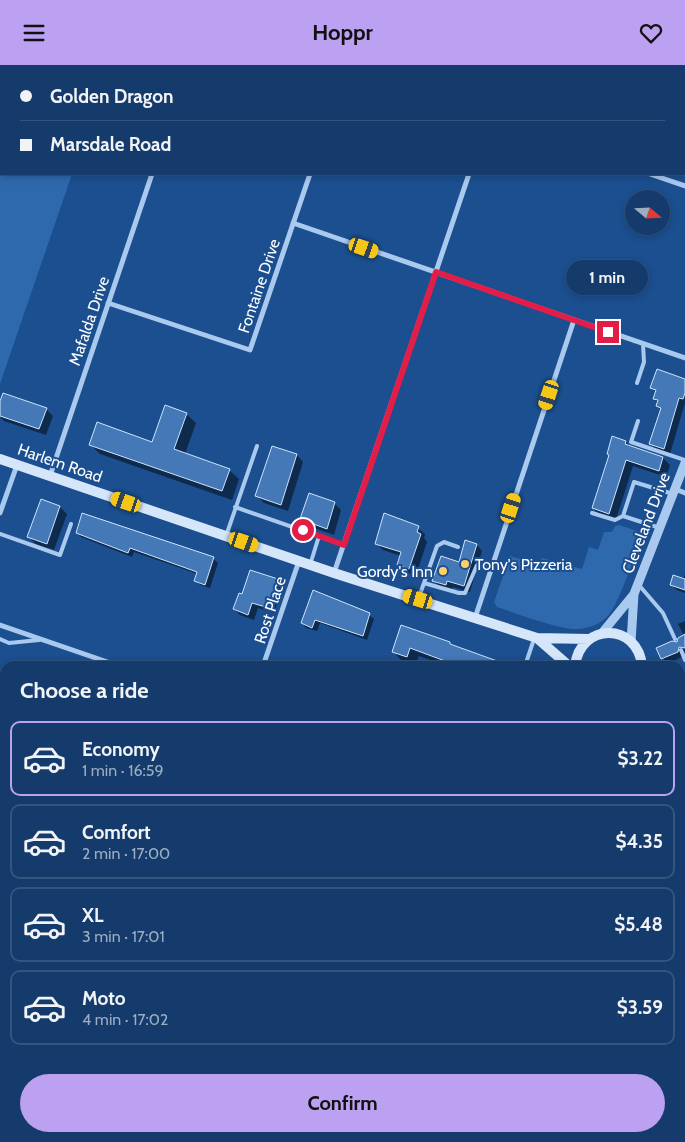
<!DOCTYPE html>
<html lang="en">
<head>
<meta charset="utf-8">
<style>
  :root { --surface:#143b6b; --page:#214673; --text:#f1f3f6; --muted:#9dadc1; --line:#33557e; --accent:#bca0f2 }
  body { margin:0; font-family:Cabin,sans-serif; background:var(--page); color:var(--text); height:100vh; display:flex; flex-direction:column; font-size:19px; white-space:nowrap }
  * { box-sizing:border-box; margin:0 }
  p { font-size:16px; color:var(--muted) }
  .icon { flex:none; width:28px; height:28px; fill:none; stroke:currentColor; stroke-width:2; stroke-linecap:round; stroke-linejoin:round }
  .map { position:relative; flex:1; overflow:hidden }
  .sheet { position:absolute; left:0px; top:596px; width:685px; height:481px; display:flex; flex-direction:column; background:var(--surface); border-radius:15px 15px 0 0; box-shadow:0 2px 8px #0003,0 0 0 1px var(--line) }
  .sheet>* { flex:none }
  .top-card { position:absolute; left:0px; top:0px; width:685px; height:110px; box-shadow:0 2px 8px #0003,0 0 0 1px var(--line); display:grid; align-content:center; height:110px; padding:0 20px; background:var(--surface) }
  .needle { width:32px; rotate:109deg }
  .controls { position:absolute; left:625px; top:125px; display:grid; gap:10px }
  .controls a { display:grid; place-items:center; width:45px; height:45px; border-radius:50%; background:var(--surface); box-shadow:0 2px 8px #0003,0 0 0 1px var(--line); font-size:25px }
  .end { position:absolute; width:22px; height:22px; margin:-11px; border:6px solid #e11d48; background:#fff; box-shadow:0 0 0 2px #fff }
  .from { border-radius:50% }
  .bubble { position:absolute; height:35px; border-radius:18px; background:var(--surface); box-shadow:0 2px 8px #0003,0 0 0 1px var(--line); font-size:16px; font-weight:700; line-height:35px; text-align:center }
  .car { position:absolute; width:15px; height:30px; margin:-15px -8px; border-radius:6px; box-shadow:0 0 4px 1px #0007; background:linear-gradient(#f5c518 24%,#345 0 40%,#f5c518 0 76%,#345 0 86%,#f5c518 0) }
  .top-card b { display:flex; align-items:center; gap:18px; height:48px; font-size:19px }
  .top-card b+b { border-top:1px solid var(--line) }
  .top-card i { width:12px; height:12px; background:var(--text) }
  ul { padding:0; list-style:none }
  li { display:flex; align-items:center; gap:15px; height:75px; margin:0 10px 8px; padding:0 10px; border:2px solid var(--line); border-radius:10px }
  li div { flex:1 }
  li b { display:block; font-size:19px }
  li em { font-style:normal; font-weight:700 }
  li.active { border-color:var(--accent) }
  li>.icon { width:45px; height:45px; stroke-width:1.5 }
  h2 { padding:0 20px; font-size:22px; line-height:60px }
  .button { display:flex; gap:10px; margin-top:auto; padding:10px 20px }
  .button a { flex:1; height:58px; border-radius:30px; background:var(--accent); color:#111; font-size:20px; font-weight:700; line-height:58px; text-align:center }
  header { display:flex; justify-content:space-between; align-items:center; height:65px; padding:0 20px; background:var(--accent); color:#111; font-size:22px; font-weight:700 }
  .map>svg:first-child { display:block }
  .green { fill:#2e69ad }
  .shadow { fill:#0007 }
  .building { fill:#4478b7; stroke:#cfe3fa }
  .lines { fill:none; stroke-linecap:round; stroke-linejoin:round }
  .service { stroke:#a9c9ee; stroke-width:4 }
  .minor { stroke:#a9c9ee; stroke-width:5 }
  .tertiary { stroke:#a9c9ee; stroke-width:9 }
  .secondary { stroke:#d6e6fa; stroke-width:10 }
  .route { stroke:#e11d48; stroke-width:6 }
  .poi-dot { fill:#ffd166; stroke:#1b4f8f; stroke-width:2 }
  .labels { text-anchor:middle; dominant-baseline:central; stroke-width:4; stroke-linejoin:round; paint-order:stroke }
  .street-label { font-size:16px; fill:#fff; stroke:#1b4f8f }
  .poi-label { font-size:16px; fill:#fff; stroke:#1b4f8f; text-anchor:start }
</style>
</head>
<body>
<header><svg class="icon" aria-label="menu" viewBox="0 0 24 24"><path d="M4 6h16M4 12h16M4 18h16"/></svg>Hoppr<svg class="icon" aria-label="heart" viewBox="0 0 24 24"><path d="M12 20l-8-8c-3-5 5-10 8-4 3-6 11-1 8 4z"/></svg></header>
<div class="map">
<svg width="685" height="1077" viewBox="0 0 685 1077">
  <rect width="100%" height="100%" fill="#1b4f8f"/>
  <path class="green" d="M0,0H110L1,1V109H72L0,319Z
    M619,460L643,468C635,488 620,539 606,553C597,561 583,565 571,564C550,561 518,549 497,542L494,537L510,491L539,500L542,493L582,504L589,482L598,485L604,467H612L615,461Z"/>
  <path class="shadow" d="M685,315V338L670,389L656,384L651,379L662,345L655,334L657,328L651,322Z
    M0,340L46,344L53,351L46,370L4,356L0,352Z
    M186,349L196,358L185,389L229,405L239,414L232,435L100,389L91,380L153,378Z
    M626,377L632,383L663,393L670,400L666,412L633,401L616,455L600,450L593,443Z
    M297,390L303,397L288,446L264,438L257,431Z
    M41,436L60,442L67,449L54,485L36,479L29,472Z
    M334,438L341,445L334,470L308,461L301,454Z
    M385,450L410,457L425,469L424,473L427,477L416,510L405,507L398,500L401,491L383,485L376,478Z
    M77,468L213,493L218,498L210,523L200,520L196,516L198,509L134,487L132,492L81,472Z
    M477,480L482,486L470,527L453,522L452,525L440,522L434,516L459,498Z
    M685,509V528L677,525L671,520L683,514Z
    M277,515L283,521L274,548L258,543L254,555L240,550L234,544L242,530Z
    M314,527L369,550L374,554L367,575L320,558L317,566L306,563L302,558Z
    M685,556V586L682,592L667,599L658,584L679,578L684,571L678,559Z
    M402,562L510,601H447L419,591L415,600L401,595L393,586Z
    M0,606L5,608V656L0,654Z
    M0,716L5,717V763L0,761Z"/>
  <path class="building" d="M657,304L685,314V328L683,334L679,333L664,384L649,379L661,343L656,341L658,335L653,334L656,325L650,323Z
    M3,328L47,343L39,364L0,351V336Z
    M165,340L187,348L174,384L230,404L222,426L89,380L97,357L152,377Z
    M612,371L626,376L625,379L663,392L659,406L626,395L609,449L592,443L609,390L607,389Z
    M272,381L297,389L281,440L255,431Z
    M309,428L335,437L327,464L300,454Z
    M41,434L60,441L47,479L27,472Z
    M82,448L214,492L205,520L194,516L197,507L130,483L128,488L76,468Z
    M384,448L419,461L417,467L421,469L409,504L397,500L401,487L375,479Z
    M465,475L477,479L464,521L447,516L446,520L432,516L441,491L459,497Z
    M250,505L278,514L269,543L252,538L248,550L233,544L239,528L242,529Z
    M673,510L685,514V525L670,520Z
    M313,525L370,548L363,571L315,555L312,563L301,558Z
    M401,560L450,577V579L511,601H453V599L410,583L407,592L392,587Z
    M685,569V583L679,582L678,587L661,594L656,583L672,576L677,577L678,573Z"/>
  <g class="lines">
    <path class="service" d="M30,1L31,0
      M0,90L1,87
      M637,318L644,297L643,279
      M638,356L631,377L685,395
      M235,442L344,480
      M592,448L615,455L623,451
      M660,463L623,451L634,417L673,429
      M0,469L60,490L71,459
      M226,471L257,381
      M310,500L319,471
      M424,518L459,528H465L477,500L483,497L493,500
      M638,519L663,548L675,574
      M418,535L437,481L444,477L458,482
      M0,574L9,578L39,575
      M681,585L685,595
      M525,601L534,574
      M0,668L5,669
      M0,698L5,699
      M0,778L5,764"/>
    <path class="minor" d="M188,1V0
      M347,1V0
      M505,1V0
      M650,109L685,121
      M293,158L685,293
      M108,238L250,285L310,109
      M50,411L152,109
      M675,424L685,428
      M0,448L17,400
      M334,508L469,109
      M475,553L574,255
      M0,560L119,601
      M263,601L299,496
      M680,820L685,821
      M0,900L5,902
      M680,1008L685,1010
      M204,1077L206,1072"/>
    <path class="tertiary" d="M602,568L634,529
      M631,577L634,529L685,398
      M446,1077L448,1072"/>
    <path class="secondary" d="M0,394L334,508L537,573L589,574
      M537,573L569,601
      M575,601C580,557 638,557 642,601
      M680,629L685,631"/>
  </g>
  <g class="lines">
    <path class="route" d="M303,465L344,480L436,207L608,267"/>
  </g>
  <g class="poi-dot">
    <circle cx="465" cy="499" r="5"/>
    <circle cx="443" cy="506" r="5"/>
  </g>
  <g class="labels">
    <g class="street-label">
      <text transform="translate(259 221) rotate(-71)">Fontaine Drive</text>
      <text transform="translate(89 256) rotate(-71)">Mafalda Drive</text>
      <text transform="translate(60 398) rotate(19)">Harlem Road</text>
      <text transform="translate(646 458) rotate(-69)">Cleveland Drive</text>
      <text transform="translate(270 545) rotate(-72)">Rost Place</text>
    </g>
    <g class="poi-label">
      <text x="475" y="499">Tony's Pizzeria</text>
      <text x="433" y="506" text-anchor="end">Gordy's Inn</text>
    </g>
  </g>
</svg>
<div class="controls">
<a><svg class="needle" viewBox="-14 -14 28 28"><path d="M0-13l5 13h-10z" fill="#e53935"/><path d="M0 13l5-13h-10z" fill="#9dadc1"/></svg></a>
</div>
<i class="end from" style="left:303px;top:465px"></i>
<i class="end" style="left:608px;top:267px"></i>
<div class="bubble" style="left:566px;top:195px;width:82px">1 min</div>
<i class="car" style="left:364px;top:183px;rotate:109deg"></i>
<i class="car" style="left:549px;top:330px;rotate:198deg"></i>
<i class="car" style="left:126px;top:437px;rotate:289deg"></i>
<i class="car" style="left:511px;top:443px;rotate:18deg"></i>
<i class="car" style="left:244px;top:477px;rotate:109deg"></i>
<i class="car" style="left:418px;top:534px;rotate:287deg"></i>
<div class="top-card">
<b><i class="from"></i>Golden Dragon</b>
<b><i></i>Marsdale Road</b>
</div>
<section class="sheet">
<h2>Choose a ride</h2>
<ul>
<li class="active"><svg class="icon" aria-label="car" viewBox="0 0 24 24"><path d="M5 17H2v-5l4-1 3-4h7l3 4 3 1v5h-3M9 17h6M6 11h13"/><circle cx="7" cy="17" r="2"/><circle cx="17" cy="17" r="2"/></svg><div><b>Economy</b><p>1 min · 16:59</p></div><em>$3.22</em></li>
<li><svg class="icon" aria-label="car" viewBox="0 0 24 24"><path d="M5 17H2v-5l4-1 3-4h7l3 4 3 1v5h-3M9 17h6M6 11h13"/><circle cx="7" cy="17" r="2"/><circle cx="17" cy="17" r="2"/></svg><div><b>Comfort</b><p>2 min · 17:00</p></div><em>$4.35</em></li>
<li><svg class="icon" aria-label="car" viewBox="0 0 24 24"><path d="M5 17H2v-5l4-1 3-4h7l3 4 3 1v5h-3M9 17h6M6 11h13"/><circle cx="7" cy="17" r="2"/><circle cx="17" cy="17" r="2"/></svg><div><b>XL</b><p>3 min · 17:01</p></div><em>$5.48</em></li>
<li><svg class="icon" aria-label="car" viewBox="0 0 24 24"><path d="M5 17H2v-5l4-1 3-4h7l3 4 3 1v5h-3M9 17h6M6 11h13"/><circle cx="7" cy="17" r="2"/><circle cx="17" cy="17" r="2"/></svg><div><b>Moto</b><p>4 min · 17:02</p></div><em>$3.59</em></li>
</ul>
<div class="button"><a>Confirm</a></div>
</section>
</div>
</body>
</html>
